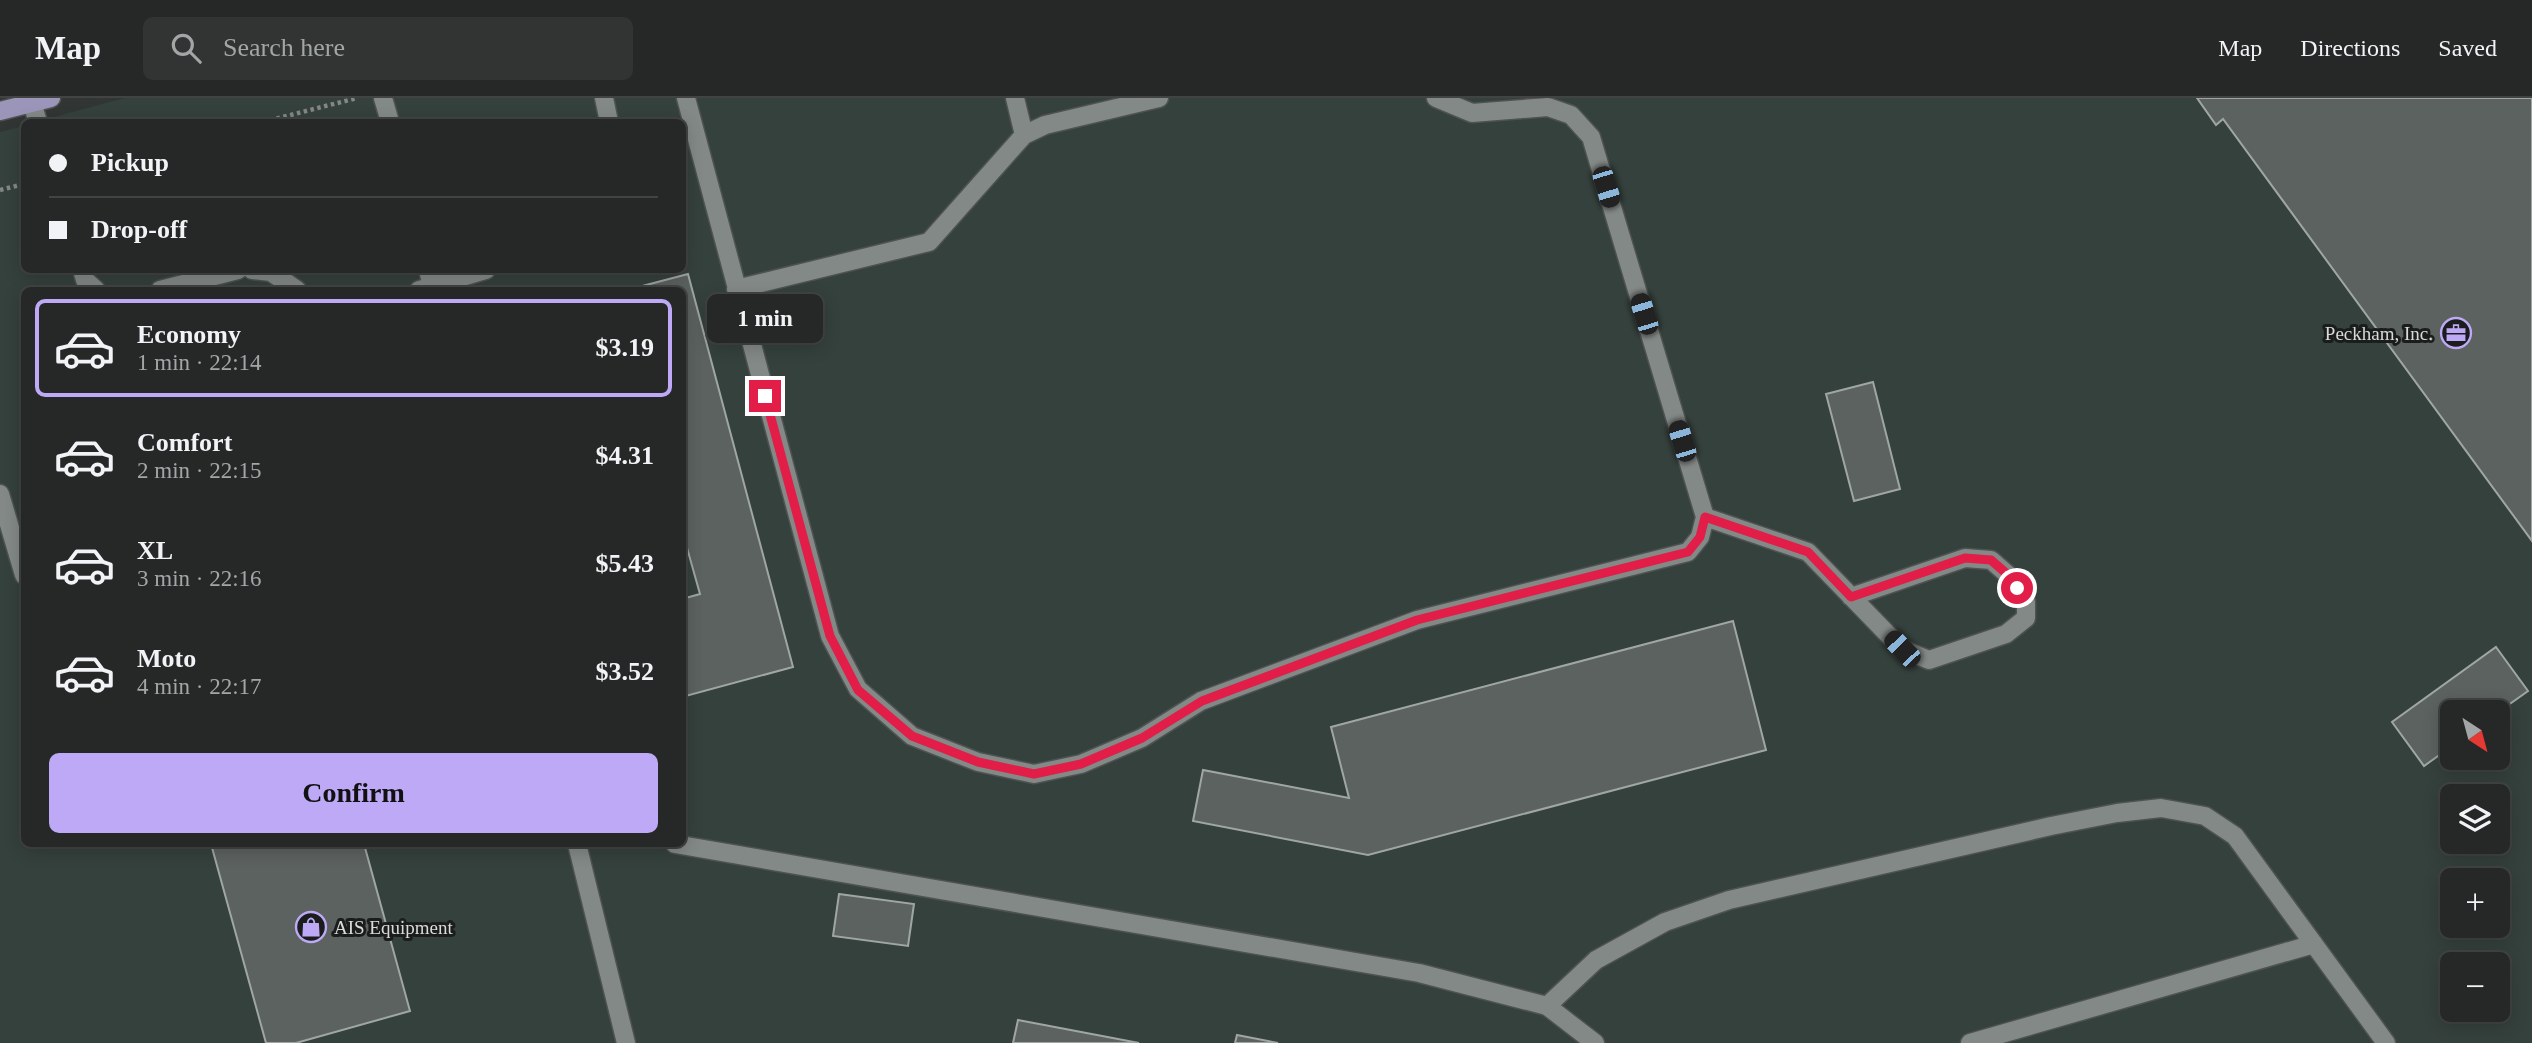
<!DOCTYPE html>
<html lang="en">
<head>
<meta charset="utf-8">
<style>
  :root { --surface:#252827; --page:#313433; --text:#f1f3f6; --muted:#a3a6a7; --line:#424444; --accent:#bda9f5 }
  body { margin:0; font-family:Georgia,serif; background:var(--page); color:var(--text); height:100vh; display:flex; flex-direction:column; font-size:26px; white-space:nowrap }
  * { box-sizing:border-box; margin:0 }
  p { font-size:23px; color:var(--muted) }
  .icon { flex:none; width:38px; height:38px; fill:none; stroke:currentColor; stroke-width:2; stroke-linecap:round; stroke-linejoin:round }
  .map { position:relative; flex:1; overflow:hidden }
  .panel { position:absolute; left:21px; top:189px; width:665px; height:560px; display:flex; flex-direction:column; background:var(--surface); border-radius:10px; box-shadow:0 4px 18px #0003,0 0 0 2px var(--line) }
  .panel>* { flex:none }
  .banner { position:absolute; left:21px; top:21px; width:665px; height:154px; border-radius:10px; box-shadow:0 4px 18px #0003,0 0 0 2px var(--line); display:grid; align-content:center; height:154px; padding:0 28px; background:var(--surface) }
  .needle { width:46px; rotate:144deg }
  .fabs { position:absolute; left:2440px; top:602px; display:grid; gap:14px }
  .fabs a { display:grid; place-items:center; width:70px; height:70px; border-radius:10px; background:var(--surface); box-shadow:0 4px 18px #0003,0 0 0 2px var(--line); font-size:35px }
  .end { position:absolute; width:32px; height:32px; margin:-16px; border:9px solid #e11d48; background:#fff; box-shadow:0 0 0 4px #fff }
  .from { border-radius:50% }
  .bubble { position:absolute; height:49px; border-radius:10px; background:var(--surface); box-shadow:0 4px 18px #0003,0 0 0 2px var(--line); font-size:23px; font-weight:700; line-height:49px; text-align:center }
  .car { position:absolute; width:21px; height:42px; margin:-21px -10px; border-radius:9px; box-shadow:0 0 5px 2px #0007; background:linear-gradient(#222 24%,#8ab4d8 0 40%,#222 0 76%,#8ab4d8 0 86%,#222 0) }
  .banner b { display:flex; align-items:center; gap:24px; height:66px; font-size:26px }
  .banner b+b { border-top:2px solid var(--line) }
  .banner i { width:18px; height:18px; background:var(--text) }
  ul { padding:12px 0 0; list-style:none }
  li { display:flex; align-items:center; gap:21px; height:98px; margin:0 14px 10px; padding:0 14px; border:4px solid transparent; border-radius:10px }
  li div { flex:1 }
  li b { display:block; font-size:26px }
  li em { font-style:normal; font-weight:700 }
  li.selected { border-color:var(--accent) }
  li>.icon { width:63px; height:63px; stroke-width:1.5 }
  .button { display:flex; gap:14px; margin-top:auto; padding:14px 28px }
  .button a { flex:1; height:80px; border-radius:10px; background:var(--accent); color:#111; font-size:28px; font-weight:700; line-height:80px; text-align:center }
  header { display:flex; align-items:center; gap:42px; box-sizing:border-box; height:98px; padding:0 35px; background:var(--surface); border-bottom:2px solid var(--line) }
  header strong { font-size:33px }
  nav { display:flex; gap:38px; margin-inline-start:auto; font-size:24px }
  .search { width:490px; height:63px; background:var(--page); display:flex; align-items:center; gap:18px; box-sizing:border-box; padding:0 24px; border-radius:10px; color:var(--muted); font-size:26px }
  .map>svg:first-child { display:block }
  .built { fill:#35413c; fill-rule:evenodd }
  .building { fill:#5c625f; stroke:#a0a6a4; stroke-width:2 }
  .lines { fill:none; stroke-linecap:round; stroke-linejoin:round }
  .lane-casing { stroke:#4e5251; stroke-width:21 }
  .primary-casing { stroke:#4e5251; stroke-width:21 }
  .path { stroke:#838785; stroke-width:4.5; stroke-dasharray:3.5 3.5; stroke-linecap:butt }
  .lane { stroke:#838986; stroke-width:18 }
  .primary { stroke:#9c95ba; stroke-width:18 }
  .route { stroke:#e11d48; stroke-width:9 }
  .labels { text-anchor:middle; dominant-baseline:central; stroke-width:6; stroke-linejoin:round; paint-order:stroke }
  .poi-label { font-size:19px; fill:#d8dbd9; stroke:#1b1d1c; text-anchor:end }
</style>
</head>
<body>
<header>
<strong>Map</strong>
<div class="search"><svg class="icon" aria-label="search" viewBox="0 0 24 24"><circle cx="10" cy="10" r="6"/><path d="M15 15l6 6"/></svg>Search here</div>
<nav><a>Map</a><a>Directions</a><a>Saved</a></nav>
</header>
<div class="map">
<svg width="2532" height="945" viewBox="0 0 2532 945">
  <rect width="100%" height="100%" fill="#313634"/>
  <path class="built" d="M125,0H2532V945H0V34L24,28V172H682V24H35ZM24,192H682V746H24ZM2452,614H2497V660H2452ZM2452,698H2497V744H2452ZM2452,782H2497V828H2452ZM2452,866H2497V912H2452Z"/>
  <path class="building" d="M2197,0H2532V443L2223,21L2216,27Z
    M688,176L793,569L682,599V501L700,496L682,432V192H627Z
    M1873,284L1900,391L1854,403L1826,296Z
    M1733,523L1766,652L1368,757L1193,723L1203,672L1349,700L1331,629Z
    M2496,549L2528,593L2497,615L2452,614V648L2424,668L2392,624Z
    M211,746H364L410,913L296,945H266Z
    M839,796L914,806L908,848L833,838Z
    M1018,922L1139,945H1013Z
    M1237,937L1278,945H1235Z"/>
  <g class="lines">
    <g class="lane-casing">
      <path id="lane" d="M383,0L390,24
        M604,0L609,24
        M686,0L830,538L858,591L912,638L978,664L1034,676L1081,666L1142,640L1201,603L1417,522L1688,454L1700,439L1705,419L1591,39L1571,17L1548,9L1472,15L1436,0
        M1015,0L1024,37
        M32,5L38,24
        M82,172L85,182L96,192
        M252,172L271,174L297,192
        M428,172L433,192
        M736,191L929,144L1024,37L1045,27L1159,0
        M160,192L238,172
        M419,192L486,172
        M0,396L24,477
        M1705,419L1808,454L1902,551L1929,562L2006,536L2026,520V504L2007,476L1991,462L1965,460L1851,499
        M577,746L626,945
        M675,746L1419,875L1547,908L1595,945
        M1547,908L1596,862L1665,824L1729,802L2051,728L2117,715L2161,710L2205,718L2235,738L2386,945
        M1970,945L2314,846"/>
    </g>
    <g class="primary-casing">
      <path id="primary" d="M0,13L51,0"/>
    </g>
    <path class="path" d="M263,24L357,0
      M0,92L24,86"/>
    <use href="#lane" class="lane"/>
    <use href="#primary" class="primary"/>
  </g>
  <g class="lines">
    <path class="route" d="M765,298L830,538L858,592L912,638L978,664L1034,676L1081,666L1142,640L1202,603L1417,522L1688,454L1700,439L1705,419L1808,454L1851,499L1965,460L1991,462L2007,476L2017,490"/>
  </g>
  <defs>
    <g id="office-ring" transform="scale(1.575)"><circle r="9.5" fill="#1b1d1c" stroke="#bda9f5" stroke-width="1.5"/><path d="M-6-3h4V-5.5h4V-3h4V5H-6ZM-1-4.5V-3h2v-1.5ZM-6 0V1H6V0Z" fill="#bda9f5"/></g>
    <g id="shop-ring" transform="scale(1.575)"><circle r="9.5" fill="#1b1d1c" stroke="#bda9f5" stroke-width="1.5"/><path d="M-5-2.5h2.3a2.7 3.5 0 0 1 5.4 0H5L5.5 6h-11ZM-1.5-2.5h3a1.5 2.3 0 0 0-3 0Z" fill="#bda9f5"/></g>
  </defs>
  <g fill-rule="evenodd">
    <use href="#office-ring" x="2456" y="235"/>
    <use href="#shop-ring" x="311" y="829"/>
  </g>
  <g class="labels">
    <g class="poi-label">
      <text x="2433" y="235">Peckham, Inc.</text>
      <text x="334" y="829" text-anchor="start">AIS Equipment</text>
    </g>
  </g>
</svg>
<div class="fabs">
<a><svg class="needle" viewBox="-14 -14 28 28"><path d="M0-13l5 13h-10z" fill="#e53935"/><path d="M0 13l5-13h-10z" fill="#a3a6a7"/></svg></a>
<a><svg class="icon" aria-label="layers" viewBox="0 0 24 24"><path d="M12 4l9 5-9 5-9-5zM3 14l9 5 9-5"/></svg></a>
<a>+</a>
<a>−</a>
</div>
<i class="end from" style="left:2017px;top:490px"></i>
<i class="end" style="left:765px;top:298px"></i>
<div class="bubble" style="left:707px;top:196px;width:116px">1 min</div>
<i class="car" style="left:1606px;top:89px;rotate:163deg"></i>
<i class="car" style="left:1644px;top:216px;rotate:343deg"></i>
<i class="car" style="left:1682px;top:343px;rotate:343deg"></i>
<i class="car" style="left:1902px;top:551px;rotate:316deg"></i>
<div class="banner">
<b><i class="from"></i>Pickup</b>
<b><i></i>Drop-off</b>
</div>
<section class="panel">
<ul>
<li class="selected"><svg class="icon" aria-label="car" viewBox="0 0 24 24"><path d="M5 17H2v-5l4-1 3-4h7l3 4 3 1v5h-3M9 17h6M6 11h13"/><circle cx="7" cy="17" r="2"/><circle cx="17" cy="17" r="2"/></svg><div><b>Economy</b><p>1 min · 22:14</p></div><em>$3.19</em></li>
<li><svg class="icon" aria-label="car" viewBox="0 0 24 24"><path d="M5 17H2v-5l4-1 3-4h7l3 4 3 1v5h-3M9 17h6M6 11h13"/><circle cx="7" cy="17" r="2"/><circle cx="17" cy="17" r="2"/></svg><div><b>Comfort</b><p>2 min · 22:15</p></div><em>$4.31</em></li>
<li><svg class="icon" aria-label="car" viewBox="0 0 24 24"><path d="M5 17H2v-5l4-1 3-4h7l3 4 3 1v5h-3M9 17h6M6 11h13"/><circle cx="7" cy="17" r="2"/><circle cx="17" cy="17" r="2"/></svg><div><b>XL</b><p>3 min · 22:16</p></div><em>$5.43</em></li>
<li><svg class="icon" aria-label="car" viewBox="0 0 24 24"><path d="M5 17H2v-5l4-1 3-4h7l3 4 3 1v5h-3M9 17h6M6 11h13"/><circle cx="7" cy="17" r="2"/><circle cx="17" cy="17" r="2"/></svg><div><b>Moto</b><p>4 min · 22:17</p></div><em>$3.52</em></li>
</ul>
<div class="button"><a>Confirm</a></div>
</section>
</div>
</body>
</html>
